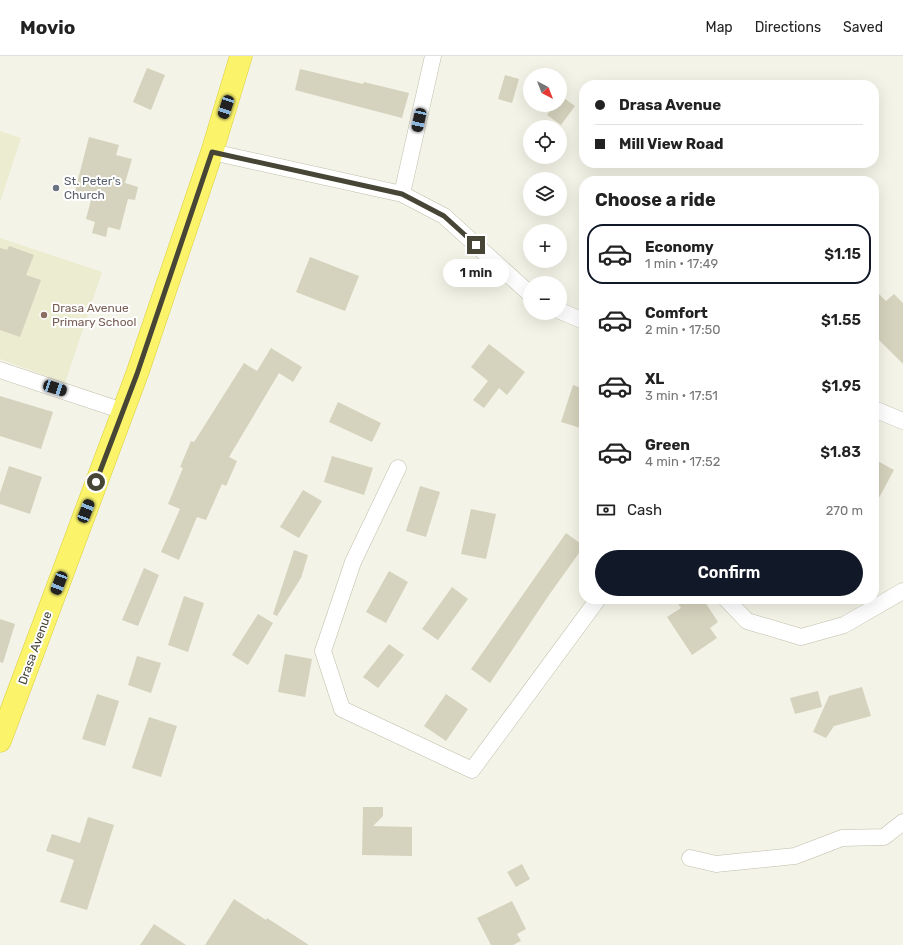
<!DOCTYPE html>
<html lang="en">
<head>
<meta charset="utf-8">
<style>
  :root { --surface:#fff; --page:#f2f2f2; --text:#222; --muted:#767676; --line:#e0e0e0; --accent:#111827 }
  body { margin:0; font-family:Rubik,sans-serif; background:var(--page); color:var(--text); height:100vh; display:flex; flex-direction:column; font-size:15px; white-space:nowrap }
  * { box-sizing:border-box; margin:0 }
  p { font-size:13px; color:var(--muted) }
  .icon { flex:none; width:22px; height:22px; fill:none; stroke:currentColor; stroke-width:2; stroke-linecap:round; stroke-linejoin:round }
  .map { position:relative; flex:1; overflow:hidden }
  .side { position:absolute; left:579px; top:120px; width:300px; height:428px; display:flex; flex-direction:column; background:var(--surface); border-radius:16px; box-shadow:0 4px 16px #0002 }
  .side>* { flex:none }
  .guide { position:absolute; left:579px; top:24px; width:300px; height:88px; border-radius:16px; box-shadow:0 4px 16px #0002; display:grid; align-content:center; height:88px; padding:0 16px; background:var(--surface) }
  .needle { width:26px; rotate:138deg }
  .controls { position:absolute; left:523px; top:12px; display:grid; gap:8px }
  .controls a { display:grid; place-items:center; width:44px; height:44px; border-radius:50%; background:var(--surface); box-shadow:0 4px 16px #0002; font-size:20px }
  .end { position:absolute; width:18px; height:18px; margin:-9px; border:5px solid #464536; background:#fff; box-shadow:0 0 0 2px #fff }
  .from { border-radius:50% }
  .bubble { position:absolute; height:28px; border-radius:14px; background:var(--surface); box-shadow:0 4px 16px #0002; font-size:13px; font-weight:600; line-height:28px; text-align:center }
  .car { position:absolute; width:12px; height:24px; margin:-12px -6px; border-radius:5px; box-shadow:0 0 3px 1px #0007; background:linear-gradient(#222 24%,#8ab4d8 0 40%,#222 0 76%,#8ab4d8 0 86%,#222 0) }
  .guide b { display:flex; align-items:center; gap:14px; height:38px; font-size:15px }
  .guide b+b { border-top:1px solid var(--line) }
  .guide i { width:10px; height:10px; background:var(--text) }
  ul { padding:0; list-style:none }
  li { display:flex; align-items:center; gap:12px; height:60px; margin:0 8px 6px; padding:0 8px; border:2px solid transparent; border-radius:16px }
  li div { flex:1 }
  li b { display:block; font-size:15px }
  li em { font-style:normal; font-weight:600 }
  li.on { border-color:var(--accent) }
  li>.icon { width:36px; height:36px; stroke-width:1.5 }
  h2 { padding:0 16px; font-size:18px; line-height:48px }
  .pay { display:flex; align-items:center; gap:10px; height:44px; padding:0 16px; font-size:15px }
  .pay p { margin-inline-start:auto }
  .cta { display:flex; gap:8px; margin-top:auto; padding:8px 16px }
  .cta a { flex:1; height:46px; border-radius:24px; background:var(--accent); color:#fff; font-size:16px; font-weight:600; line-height:46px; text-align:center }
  header { display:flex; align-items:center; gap:24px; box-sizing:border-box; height:56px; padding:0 20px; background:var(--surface); border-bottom:1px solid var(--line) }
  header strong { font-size:19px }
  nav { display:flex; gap:22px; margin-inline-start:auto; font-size:14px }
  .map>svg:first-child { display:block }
  .education { fill:#ececd1 }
  .building { fill:#d5d2bd }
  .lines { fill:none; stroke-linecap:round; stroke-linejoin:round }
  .minor-casing { stroke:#bfbeaa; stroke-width:17 }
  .highway-casing { stroke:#dacd3b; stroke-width:23 }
  .minor { stroke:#fff; stroke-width:16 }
  .highway { stroke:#fbf46b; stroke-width:22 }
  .route { stroke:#464536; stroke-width:5 }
  .worship-dot { fill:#6b7280; stroke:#fff; stroke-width:1.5 }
  .education-dot { fill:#8d6e63; stroke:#fff; stroke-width:1.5 }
  .labels { text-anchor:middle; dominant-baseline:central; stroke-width:4; stroke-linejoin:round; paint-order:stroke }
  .worship-label { font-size:12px; fill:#5b616d; stroke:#fff; text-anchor:start }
  .education-label { font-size:12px; fill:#785e54; stroke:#fff; text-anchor:start }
  .street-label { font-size:12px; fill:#464536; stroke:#fff }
</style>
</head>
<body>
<header>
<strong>Movio</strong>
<nav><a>Map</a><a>Directions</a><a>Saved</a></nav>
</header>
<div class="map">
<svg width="903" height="889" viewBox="0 0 903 889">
  <rect width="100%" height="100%" fill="#f3f3e7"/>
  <path class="education" d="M0,75L21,82L0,146Z
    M0,182L102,216L65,327L0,303Z"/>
  <path class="building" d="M147,12L165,19L151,54L133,46Z
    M300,13L363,28L364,26L409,37L402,62L295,34Z
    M505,19L519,23L512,47L498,43Z
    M561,40L575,50L561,69L547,59L554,49H560Z
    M89,81L119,89L116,99L132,103L125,127L138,131L135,144L128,143L120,174L108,171L106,181L92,177L95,166L86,163L91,144L74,139Z
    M9,190L34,199L26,219L41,224L20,281L0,274V192L7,194Z
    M310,201L359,220L345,255L296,236Z
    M874,233L886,245L894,238L903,247V308L874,279Z
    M489,288L525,316L507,339L499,332L484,352L473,344L488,325L471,311Z
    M271,292L302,311L293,326L279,317L229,401L237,405L226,430L222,428L206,464L197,461L179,504L161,496L180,453L168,448L183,412L180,411L191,385L194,386L244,307L257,315Z
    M573,329L584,333V373L561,366Z
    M0,340L53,356L41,393L0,380Z
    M338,346L381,367L372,386L329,366Z
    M332,400L373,412L364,439L324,426Z
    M874,403L894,414L874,451Z
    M9,410L42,421L30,458L0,448V437Z
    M420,430L440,436L426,481L406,475Z
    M303,434L322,445L299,482L280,471Z
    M471,453L496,458L486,503L461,498Z
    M566,477L584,490L549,539L490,627L471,613Z
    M294,494L308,499L301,522L277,560L273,558Z
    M144,512L159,519L138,570L122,564Z
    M389,515L408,526L386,567L366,556Z
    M452,531L468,543L438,584L422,573Z
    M184,540L204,547L188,596L168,589Z
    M675,543H703L718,566L710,572L717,582L692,599L667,561L681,552Z
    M258,558L273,567L248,609L232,599Z
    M0,563L15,568L3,607L0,606Z
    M389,588L404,599L378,632L363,621Z
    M285,598L312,603L305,641L278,636Z
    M137,600L161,607L151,637L128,629Z
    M862,631L871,660L834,670L826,682L813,676L829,640Z
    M818,635L822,651L795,658L790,642Z
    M97,638L119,645L105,690L82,683Z
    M446,638L468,653L446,685L424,670Z
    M149,661L177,670L161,721L132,712Z
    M363,751H383V760L373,770L412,771V800L362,799Z
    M88,761L114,769L87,854L60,846L74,804L46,795L52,778L80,787Z
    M522,808L530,823L516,831L507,816Z
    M234,843L266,864L267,862L309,889H205Z
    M512,845L526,873L517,878L521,885L513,889H491L477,862Z
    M154,868L186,889H140Z"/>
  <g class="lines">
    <g class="minor-casing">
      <path id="minor" d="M212,96L402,138L444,160L530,238
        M402,138L433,0
        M560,255L584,265
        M0,314L123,355
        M874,353L903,365
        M398,412L353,506L323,595L342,653L472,714L598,543
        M726,543L747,565L801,581L844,569L903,535
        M690,802L716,808L795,800L842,782L884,781L903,766"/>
    </g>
    <g class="highway-casing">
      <path id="highway" d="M0,685L137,318L212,96L241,0"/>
    </g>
    <use href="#minor" class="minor"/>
    <use href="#highway" class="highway"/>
  </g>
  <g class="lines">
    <path class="route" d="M96,426L137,318L212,96L402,138L444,160L476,189"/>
  </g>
  <circle class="worship-dot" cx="56" cy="132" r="4"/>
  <circle class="education-dot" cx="44" cy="259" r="4"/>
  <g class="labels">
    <g class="worship-label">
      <text x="64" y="125">St. Peter's<tspan x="64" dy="14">Church</tspan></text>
    </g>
    <g class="education-label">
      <text x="52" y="252">Drasa Avenue<tspan x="52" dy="14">Primary School</tspan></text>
    </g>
    <g class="street-label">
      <text transform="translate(35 592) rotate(-70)">Drasa Avenue</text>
    </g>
  </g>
</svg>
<div class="controls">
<a><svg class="needle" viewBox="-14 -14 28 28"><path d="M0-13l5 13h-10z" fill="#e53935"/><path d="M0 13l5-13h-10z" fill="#767676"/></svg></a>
<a><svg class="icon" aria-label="locate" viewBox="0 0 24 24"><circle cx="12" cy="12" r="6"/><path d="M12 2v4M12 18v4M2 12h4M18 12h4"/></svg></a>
<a><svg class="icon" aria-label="layers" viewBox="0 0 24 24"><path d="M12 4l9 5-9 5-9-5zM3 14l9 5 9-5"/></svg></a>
<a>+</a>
<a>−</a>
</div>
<i class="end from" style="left:96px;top:426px"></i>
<i class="end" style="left:476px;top:189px"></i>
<div class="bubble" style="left:443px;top:203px;width:66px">1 min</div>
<i class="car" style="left:226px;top:51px;rotate:198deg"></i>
<i class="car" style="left:419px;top:64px;rotate:192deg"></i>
<i class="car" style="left:55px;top:332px;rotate:108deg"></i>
<i class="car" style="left:86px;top:455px;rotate:21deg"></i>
<i class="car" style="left:59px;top:527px;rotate:201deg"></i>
<div class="guide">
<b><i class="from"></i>Drasa Avenue</b>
<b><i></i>Mill View Road</b>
</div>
<section class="side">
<h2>Choose a ride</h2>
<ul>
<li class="on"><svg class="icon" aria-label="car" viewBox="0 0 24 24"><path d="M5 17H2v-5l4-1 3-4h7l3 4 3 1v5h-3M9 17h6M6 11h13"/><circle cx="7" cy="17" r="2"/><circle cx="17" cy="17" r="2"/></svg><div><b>Economy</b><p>1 min · 17:49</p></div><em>$1.15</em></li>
<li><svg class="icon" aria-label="car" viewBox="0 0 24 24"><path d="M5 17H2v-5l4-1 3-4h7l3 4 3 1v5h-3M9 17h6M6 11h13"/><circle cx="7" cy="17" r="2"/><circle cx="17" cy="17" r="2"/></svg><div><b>Comfort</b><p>2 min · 17:50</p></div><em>$1.55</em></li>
<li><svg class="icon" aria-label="car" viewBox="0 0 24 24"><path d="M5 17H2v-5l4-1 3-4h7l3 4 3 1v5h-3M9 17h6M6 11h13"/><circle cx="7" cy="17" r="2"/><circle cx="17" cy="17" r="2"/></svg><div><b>XL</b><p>3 min · 17:51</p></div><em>$1.95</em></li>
<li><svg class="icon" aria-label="car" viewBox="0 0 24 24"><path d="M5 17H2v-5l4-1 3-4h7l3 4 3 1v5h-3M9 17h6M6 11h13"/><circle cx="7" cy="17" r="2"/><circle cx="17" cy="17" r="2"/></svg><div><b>Green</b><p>4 min · 17:52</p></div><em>$1.83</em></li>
</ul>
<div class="pay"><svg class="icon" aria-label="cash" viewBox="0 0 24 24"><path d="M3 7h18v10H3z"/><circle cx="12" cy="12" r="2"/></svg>Cash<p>270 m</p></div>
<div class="cta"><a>Confirm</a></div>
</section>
</div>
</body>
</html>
